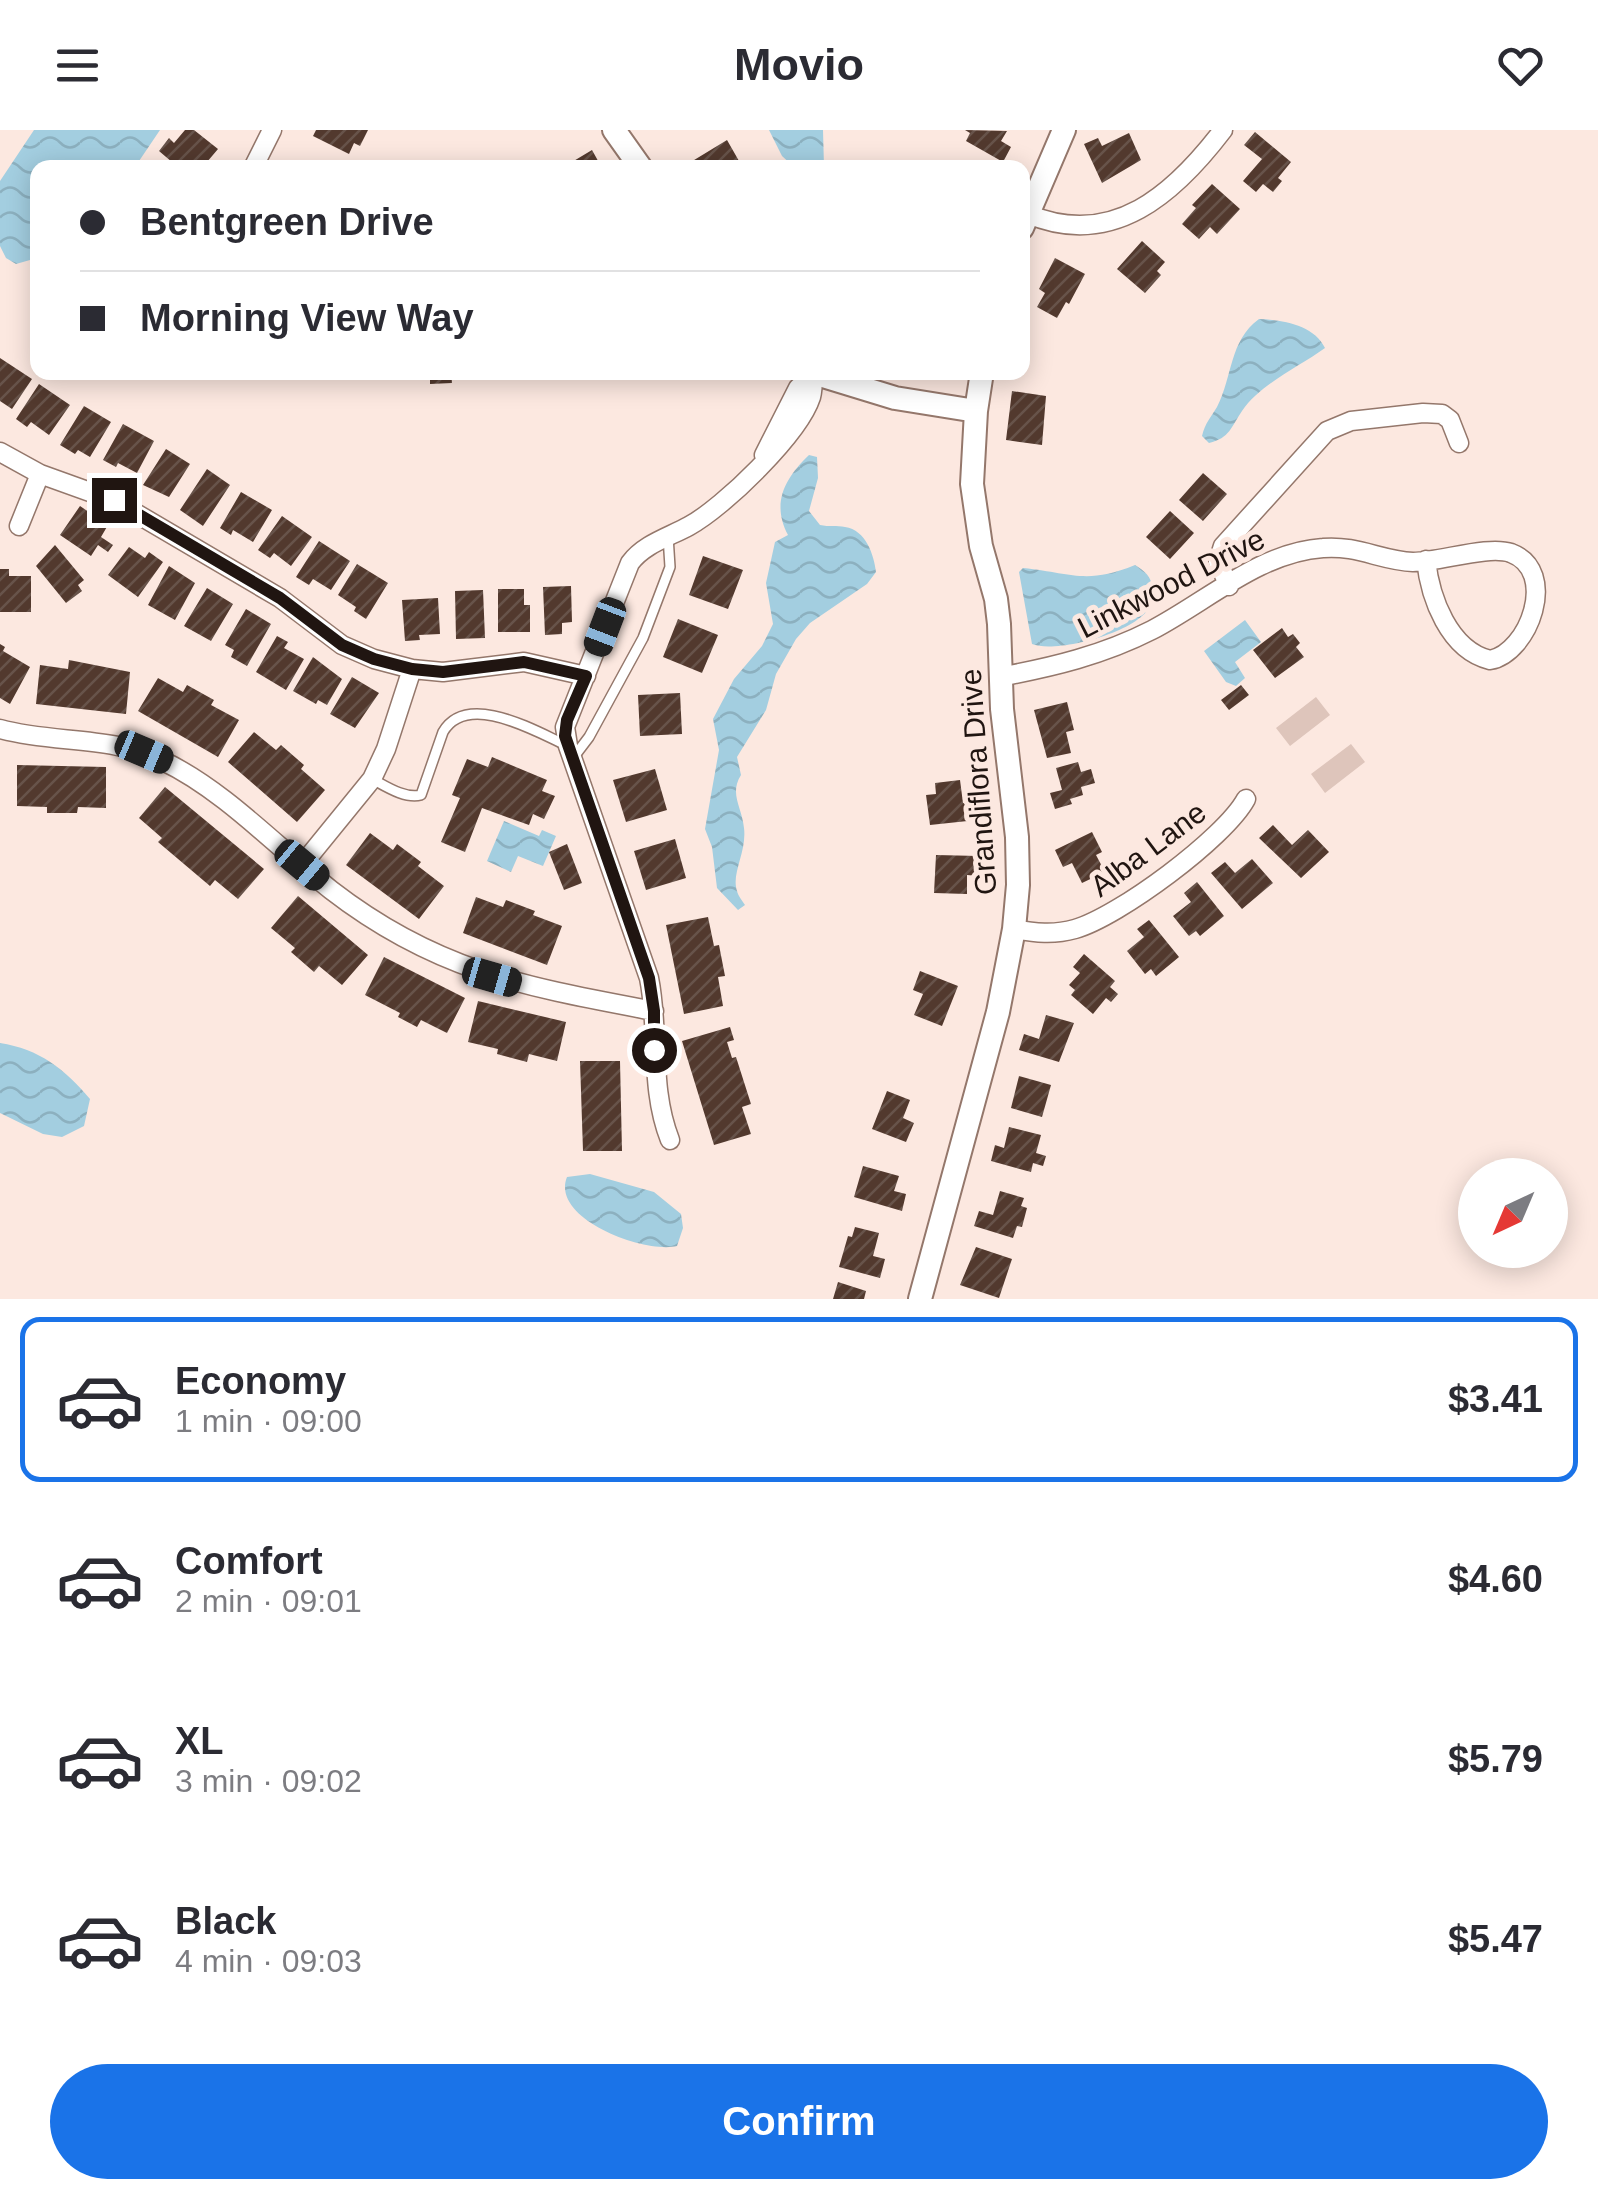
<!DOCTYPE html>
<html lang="en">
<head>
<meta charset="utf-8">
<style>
  :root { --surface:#fff; --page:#f2f2f3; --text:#2b2b33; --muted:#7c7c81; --line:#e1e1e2; --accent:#1a73e8 }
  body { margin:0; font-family:Arial,sans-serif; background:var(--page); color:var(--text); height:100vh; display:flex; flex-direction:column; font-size:38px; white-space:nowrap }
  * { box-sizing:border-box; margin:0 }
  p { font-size:32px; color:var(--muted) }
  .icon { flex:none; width:55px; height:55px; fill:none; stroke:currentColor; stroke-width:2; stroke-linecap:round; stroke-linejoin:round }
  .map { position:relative; height:1169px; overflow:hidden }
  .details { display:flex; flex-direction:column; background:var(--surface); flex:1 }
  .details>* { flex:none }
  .guide { position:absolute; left:30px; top:30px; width:1000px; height:220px; border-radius:20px; box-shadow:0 5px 25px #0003; display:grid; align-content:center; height:220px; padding:0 50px; background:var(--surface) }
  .needle { width:65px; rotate:224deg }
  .controls { position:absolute; left:1458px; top:1028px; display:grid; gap:20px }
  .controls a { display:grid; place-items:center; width:110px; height:110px; border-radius:50%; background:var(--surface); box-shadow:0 5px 25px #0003; font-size:50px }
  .end { position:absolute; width:45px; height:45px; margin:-22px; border:12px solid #201511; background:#fff; box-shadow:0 0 0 5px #fff }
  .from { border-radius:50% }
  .car { position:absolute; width:30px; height:60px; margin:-30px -15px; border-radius:12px; box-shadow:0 0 8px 2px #0007; background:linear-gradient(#222 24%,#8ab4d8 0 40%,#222 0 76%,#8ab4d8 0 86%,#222 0) }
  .guide b { display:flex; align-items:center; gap:35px; height:95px; font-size:38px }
  .guide b+b { border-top:2px solid var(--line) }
  .guide i { width:25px; height:25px; background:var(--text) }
  ul { padding:18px 0 0; list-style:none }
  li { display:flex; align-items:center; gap:30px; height:165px; margin:0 20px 15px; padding:0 30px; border:5px solid transparent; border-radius:20px }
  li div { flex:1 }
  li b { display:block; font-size:38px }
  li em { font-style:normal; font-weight:700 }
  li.active { border-color:var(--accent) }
  li>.icon { width:90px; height:90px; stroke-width:1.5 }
  .button { display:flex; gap:20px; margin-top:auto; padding:20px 50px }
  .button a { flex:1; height:115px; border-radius:60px; background:var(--accent); color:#fff; font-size:40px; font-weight:700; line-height:115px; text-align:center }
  header { display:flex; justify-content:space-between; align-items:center; height:130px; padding:0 50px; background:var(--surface); font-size:45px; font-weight:700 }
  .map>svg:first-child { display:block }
  .garden { fill:#dec5bb }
  .water { fill:url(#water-waves) }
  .building { fill:url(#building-hatch) }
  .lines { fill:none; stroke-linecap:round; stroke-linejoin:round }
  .service-casing { stroke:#94776b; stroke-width:12 }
  .minor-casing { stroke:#94776b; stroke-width:21 }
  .tertiary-casing { stroke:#94776b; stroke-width:26 }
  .service { stroke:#fff; stroke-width:9 }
  .minor { stroke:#fff; stroke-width:18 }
  .tertiary { stroke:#fff; stroke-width:22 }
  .route { stroke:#201511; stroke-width:12 }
  .labels { text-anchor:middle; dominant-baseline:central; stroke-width:10; stroke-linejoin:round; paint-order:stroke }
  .street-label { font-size:30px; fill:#201511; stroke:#fce8e0 }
</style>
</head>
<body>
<header><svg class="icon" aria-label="menu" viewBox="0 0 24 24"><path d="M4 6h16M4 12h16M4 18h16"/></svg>Movio<svg class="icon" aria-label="heart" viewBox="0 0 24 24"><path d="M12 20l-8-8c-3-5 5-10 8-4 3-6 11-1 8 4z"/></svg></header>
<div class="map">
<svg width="1598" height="1169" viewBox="0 0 1598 1169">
  <defs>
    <pattern id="water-waves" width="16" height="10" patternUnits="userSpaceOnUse" patternTransform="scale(2.5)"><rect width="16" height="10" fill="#a3cee0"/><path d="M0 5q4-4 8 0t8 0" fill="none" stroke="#8cb0bf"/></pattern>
    <pattern id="building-hatch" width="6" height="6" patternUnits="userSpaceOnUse" patternTransform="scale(2.5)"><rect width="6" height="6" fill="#52392e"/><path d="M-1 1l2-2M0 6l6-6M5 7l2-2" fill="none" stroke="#67534a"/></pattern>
  </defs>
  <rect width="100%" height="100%" fill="#fce8e0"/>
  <path class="garden" d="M1316,567L1330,585L1290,616L1276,598Z
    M1351,614L1365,632L1325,663L1311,644Z"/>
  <path class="water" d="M34,0H160L135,37L38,38L37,128L16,134L6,128L0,116V51Z
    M769,0H823L824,37H794L782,26Z
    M1259,189C1283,190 1314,195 1325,218C1299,237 1260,254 1242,281C1231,297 1230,308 1209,313L1202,306C1205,293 1211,287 1217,277C1233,246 1229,211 1259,189Z
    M809,325L817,327L818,348L809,381L820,395C829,397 837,395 845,397C866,400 874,425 876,442L867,454L810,493L796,509L776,544L766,580L737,627L741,645C729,664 742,677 744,698C747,722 731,743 737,761C738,766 742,770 745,775L738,780L717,758L712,717L705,699L719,620L713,589L734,549L762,516L773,494L766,453L775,412L788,405C771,373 785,348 809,325Z
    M1135,435C1145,441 1153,448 1152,460C1152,465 1152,471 1150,476C1139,502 1056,524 1032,514L1019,442L1023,438C1072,443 1086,455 1135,435Z
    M1245,490L1261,512L1235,532L1245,548L1236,556L1226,552L1204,521Z
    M504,691L539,706L542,700L556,706L543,736L518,726L511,742L487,731Z
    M0,913C39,919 65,939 90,969L84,996L62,1007L43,1004L0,983Z
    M590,1044L654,1062L681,1084L683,1098L677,1116C645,1124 550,1089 567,1047Z"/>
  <path class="building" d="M185,0H194L218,19L202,38H179L159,21L169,8L174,13Z
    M316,0H368L360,16L354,13L349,24L313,6Z
    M965,0L1007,1L1001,11L1011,17L1003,32L966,11L970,3Z
    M1255,2L1291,32L1278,48L1282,51L1273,62L1263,54L1256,62L1243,51L1262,29L1244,15Z
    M1129,3L1141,30L1102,53L1084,14L1098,8L1102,16Z
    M727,10L743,38H681Z
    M592,20L602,38H562Z
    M1212,54L1240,79L1217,104L1210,97L1199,109L1182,94L1196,78L1192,75Z
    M1142,111L1165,132L1157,141L1161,145L1145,163L1117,139Z
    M1055,128L1085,144L1069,174L1066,172L1057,188L1037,177L1045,163L1039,159Z
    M0,228L32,249L12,279L0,271Z
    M416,242H451L452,253L430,254V247H416Z
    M39,254L70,275L49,305L31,292L27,297L16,289Z
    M1012,261L1046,266L1042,315L1006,310Z
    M84,276L111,292L90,327L78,320L75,324L60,315Z
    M123,294L154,311L137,343L118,333L116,337L103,330Z
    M166,319L190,334L169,367L143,355Z
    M207,339L230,355L203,396L180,380Z
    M1203,343L1227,364L1203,391L1179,370Z
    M241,362L272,380L253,412L233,400L231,405L220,398Z
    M80,376L108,395L101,407L113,415L108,422L98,415L91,426L60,405Z
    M1170,381L1194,403L1170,429L1146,407Z
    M282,386L312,407L291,436L274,423L270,428L258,420Z
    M319,411L350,431L331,460L313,449L309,455L296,447Z
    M55,415L84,450L78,455L82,461L66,473L36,436Z
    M129,417L145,428L149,422L163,432L138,467L108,445Z
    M703,426L743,440L728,479L689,465Z
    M357,434L388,453L366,489L354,481L356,477L338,465Z
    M169,436L195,453L175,490L148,475Z
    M0,439H9V446H31V482H0Z
    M571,456L572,492L562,493V504L545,505L543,457Z
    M207,458L233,474L211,511L184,496Z
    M498,459H524V475H530V502H498Z
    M483,460L485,508L456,509L455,461Z
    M438,468L440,504L419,505L420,510L405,511L402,470Z
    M246,479L271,494L247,536L231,527L234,520L225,515Z
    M678,489L718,505L702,543L663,527Z
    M1282,498L1288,507L1293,504L1300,513L1296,517L1304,527L1275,548L1253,520Z
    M277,506L288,512L284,518L304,529L286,560L256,542Z
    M0,514L5,517L3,521L30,537L10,574L0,568Z
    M313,527L342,549L327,575L318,570L316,574L293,561Z
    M69,530L130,542L126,584L36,574L40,535L68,539Z
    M352,547L379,563L355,598L330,584Z
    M158,548L183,562L187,555L214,570L211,575L239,590L218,627L138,581Z
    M1241,555L1249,565L1229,580L1221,570Z
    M680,563L682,604L640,606L638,565Z
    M1067,572L1074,600L1066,602L1071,623L1047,628L1034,580Z
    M254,602L276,620L281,615L304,635L301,639L325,660L297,692L228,632Z
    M492,627L547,650L542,661L555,666L544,689L533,684L529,695L482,678L465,722L441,712L460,668L452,665L467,629L488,637Z
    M1078,632L1081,642L1091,639L1095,653L1081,657L1083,665L1070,669L1072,674L1055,679L1050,663L1062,660L1056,638Z
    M17,635L106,637V678L78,677L77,683H47V677L17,676Z
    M655,639L667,680L626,692L613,650Z
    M960,650L963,673L975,672L977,690L930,695L926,665L936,664L935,653Z
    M165,657L264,739L238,769L215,750L210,756L158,712L162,708L139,688Z
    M1273,695L1292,715L1308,700L1329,722L1301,748L1259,708Z
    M1092,702L1102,722L1096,725L1105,742L1082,753L1072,733L1063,737L1055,720Z
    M370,703L393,720L397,714L421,732L418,736L444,756L419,789L346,735Z
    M675,709L686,748L646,760L634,721Z
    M567,714L582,753L564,760L549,722Z
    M936,725L979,726V746L967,745V764L934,763Z
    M1252,729L1273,753L1242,779L1211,743L1225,732L1235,743Z
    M1197,752L1224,786L1200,806L1196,801L1189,806L1173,786L1191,772L1184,763Z
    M298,766L368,825L342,855L319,836L314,842L291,822L295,818L271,798Z
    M476,767L503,777L506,770L535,781L533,785L562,796L547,835L463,803Z
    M708,787L714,816L719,815L725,846L718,847L723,876L684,884L666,795Z
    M1149,790L1179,827L1156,846L1151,839L1145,844L1127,821L1144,807L1137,799Z
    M1084,824L1115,851L1110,857L1118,864L1111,872L1106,868L1093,884L1071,865L1075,860L1069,855L1080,843L1073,837Z
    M384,827L465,868L447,903L421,890L417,897L398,887L400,883L365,865Z
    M920,841L958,856L942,896L914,885L923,864L913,860Z
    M478,871L566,892L557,931L529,924L527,932L497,924L498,919L468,912Z
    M1046,885L1074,893L1059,932L1019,920L1024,904L1039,909Z
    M730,897L734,910L727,912L732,928L736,927L751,974L742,977L751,1004L714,1015L682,911Z
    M580,931H620L622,1021H583Z
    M1019,946L1051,955L1042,987L1011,978Z
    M887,961L910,970L903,988L914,993L906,1012L872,999Z
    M1009,997L1041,1005L1036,1023L1046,1026L1043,1036L1033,1033L1031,1042L991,1031L995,1015L1004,1018Z
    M863,1036L899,1046L894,1061L906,1064L902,1081L854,1067Z
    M1000,1061L1024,1068L1021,1076L1027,1078L1022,1097L1017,1096L1013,1108L974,1096L979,1081L993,1085Z
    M855,1097L879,1103L873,1126L885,1129L880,1148L839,1137L848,1106L852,1107Z
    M976,1117L1012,1129L999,1168L960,1155Z
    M838,1152L866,1161L864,1169H833Z"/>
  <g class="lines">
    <g class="service-casing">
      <path id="service" d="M573,628L589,607L643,508L670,437L668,406
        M372,649C387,657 405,669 421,665L443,602C467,561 535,601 566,615"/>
    </g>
    <g class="minor-casing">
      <path id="minor" d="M253,38L272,0
        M1028,84C1113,120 1175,63 1223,0
        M0,322L40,344L115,371L280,468L342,515L374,529L412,539L443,542L524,532L586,546
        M764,325L798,258L813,244
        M19,396L40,344
        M1229,456L1218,432L1223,416L1327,301L1351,291L1423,283L1442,284L1450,290L1459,313
        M999,547C1053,537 1103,525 1152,500C1206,472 1260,422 1323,418C1357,415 1382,431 1413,432C1440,432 1488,415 1511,423C1559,441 1529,523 1490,530C1449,520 1430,468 1426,430
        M0,599C54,614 111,605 163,631C224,660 278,718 331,760C437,842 527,857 654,881
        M302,735L372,649L386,619L412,539
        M1014,799C1035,803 1054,805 1075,799C1118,787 1225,708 1246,669
        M670,1010C649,957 660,902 649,848L568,616L565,597L630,433C644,414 669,407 689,396C724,377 799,304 811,267C813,260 813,251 813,244"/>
    </g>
    <g class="tertiary-casing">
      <path id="tertiary" d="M614,0L641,38
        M1022,98L1064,0
        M810,242L895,268L976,281
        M920,1169L998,882L1014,799L1018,755L1017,707L1002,579L999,494L996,469L981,416L972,354L976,281L982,242"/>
    </g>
    <use href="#service" class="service"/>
    <use href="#minor" class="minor"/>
    <use href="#tertiary" class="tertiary"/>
  </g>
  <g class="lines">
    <path class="route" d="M114,370L280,468L342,515L374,529L412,539L443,542L524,532L586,546L567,590L565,606L649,848L654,881V920"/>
  </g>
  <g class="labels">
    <g class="street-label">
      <text transform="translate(1171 453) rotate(-27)">Linkwood Drive</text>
      <text transform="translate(978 652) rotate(-94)">Grandiflora Drive</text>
      <text transform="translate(1148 719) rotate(-37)">Alba Lane</text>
    </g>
  </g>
</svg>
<div class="controls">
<a><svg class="needle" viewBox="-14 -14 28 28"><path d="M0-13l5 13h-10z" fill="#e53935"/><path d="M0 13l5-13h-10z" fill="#7c7c81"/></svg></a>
</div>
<i class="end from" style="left:654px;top:920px"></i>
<i class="end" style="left:114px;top:370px"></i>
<i class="car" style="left:605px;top:497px;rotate:201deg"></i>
<i class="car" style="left:144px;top:622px;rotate:113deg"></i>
<i class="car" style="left:302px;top:735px;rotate:130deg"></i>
<i class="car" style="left:492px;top:847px;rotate:106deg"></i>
<div class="guide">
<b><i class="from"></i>Bentgreen Drive</b>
<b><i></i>Morning View Way</b>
</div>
</div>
<section class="details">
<ul>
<li class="active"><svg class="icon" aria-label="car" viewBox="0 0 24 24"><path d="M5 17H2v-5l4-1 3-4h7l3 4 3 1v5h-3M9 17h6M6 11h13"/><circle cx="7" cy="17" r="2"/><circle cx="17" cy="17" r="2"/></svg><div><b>Economy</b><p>1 min · 09:00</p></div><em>$3.41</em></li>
<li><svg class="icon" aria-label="car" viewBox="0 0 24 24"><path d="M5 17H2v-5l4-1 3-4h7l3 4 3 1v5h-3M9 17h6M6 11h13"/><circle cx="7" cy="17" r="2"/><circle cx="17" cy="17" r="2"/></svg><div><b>Comfort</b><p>2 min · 09:01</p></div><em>$4.60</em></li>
<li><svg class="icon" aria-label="car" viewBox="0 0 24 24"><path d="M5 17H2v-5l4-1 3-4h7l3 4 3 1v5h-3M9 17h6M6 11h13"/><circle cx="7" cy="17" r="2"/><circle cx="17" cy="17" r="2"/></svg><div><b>XL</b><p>3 min · 09:02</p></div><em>$5.79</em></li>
<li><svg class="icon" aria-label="car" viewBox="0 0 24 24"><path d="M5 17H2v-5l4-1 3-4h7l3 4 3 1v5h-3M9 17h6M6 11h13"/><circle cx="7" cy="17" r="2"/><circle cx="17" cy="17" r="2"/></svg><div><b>Black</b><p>4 min · 09:03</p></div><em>$5.47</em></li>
</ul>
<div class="button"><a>Confirm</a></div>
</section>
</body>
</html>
